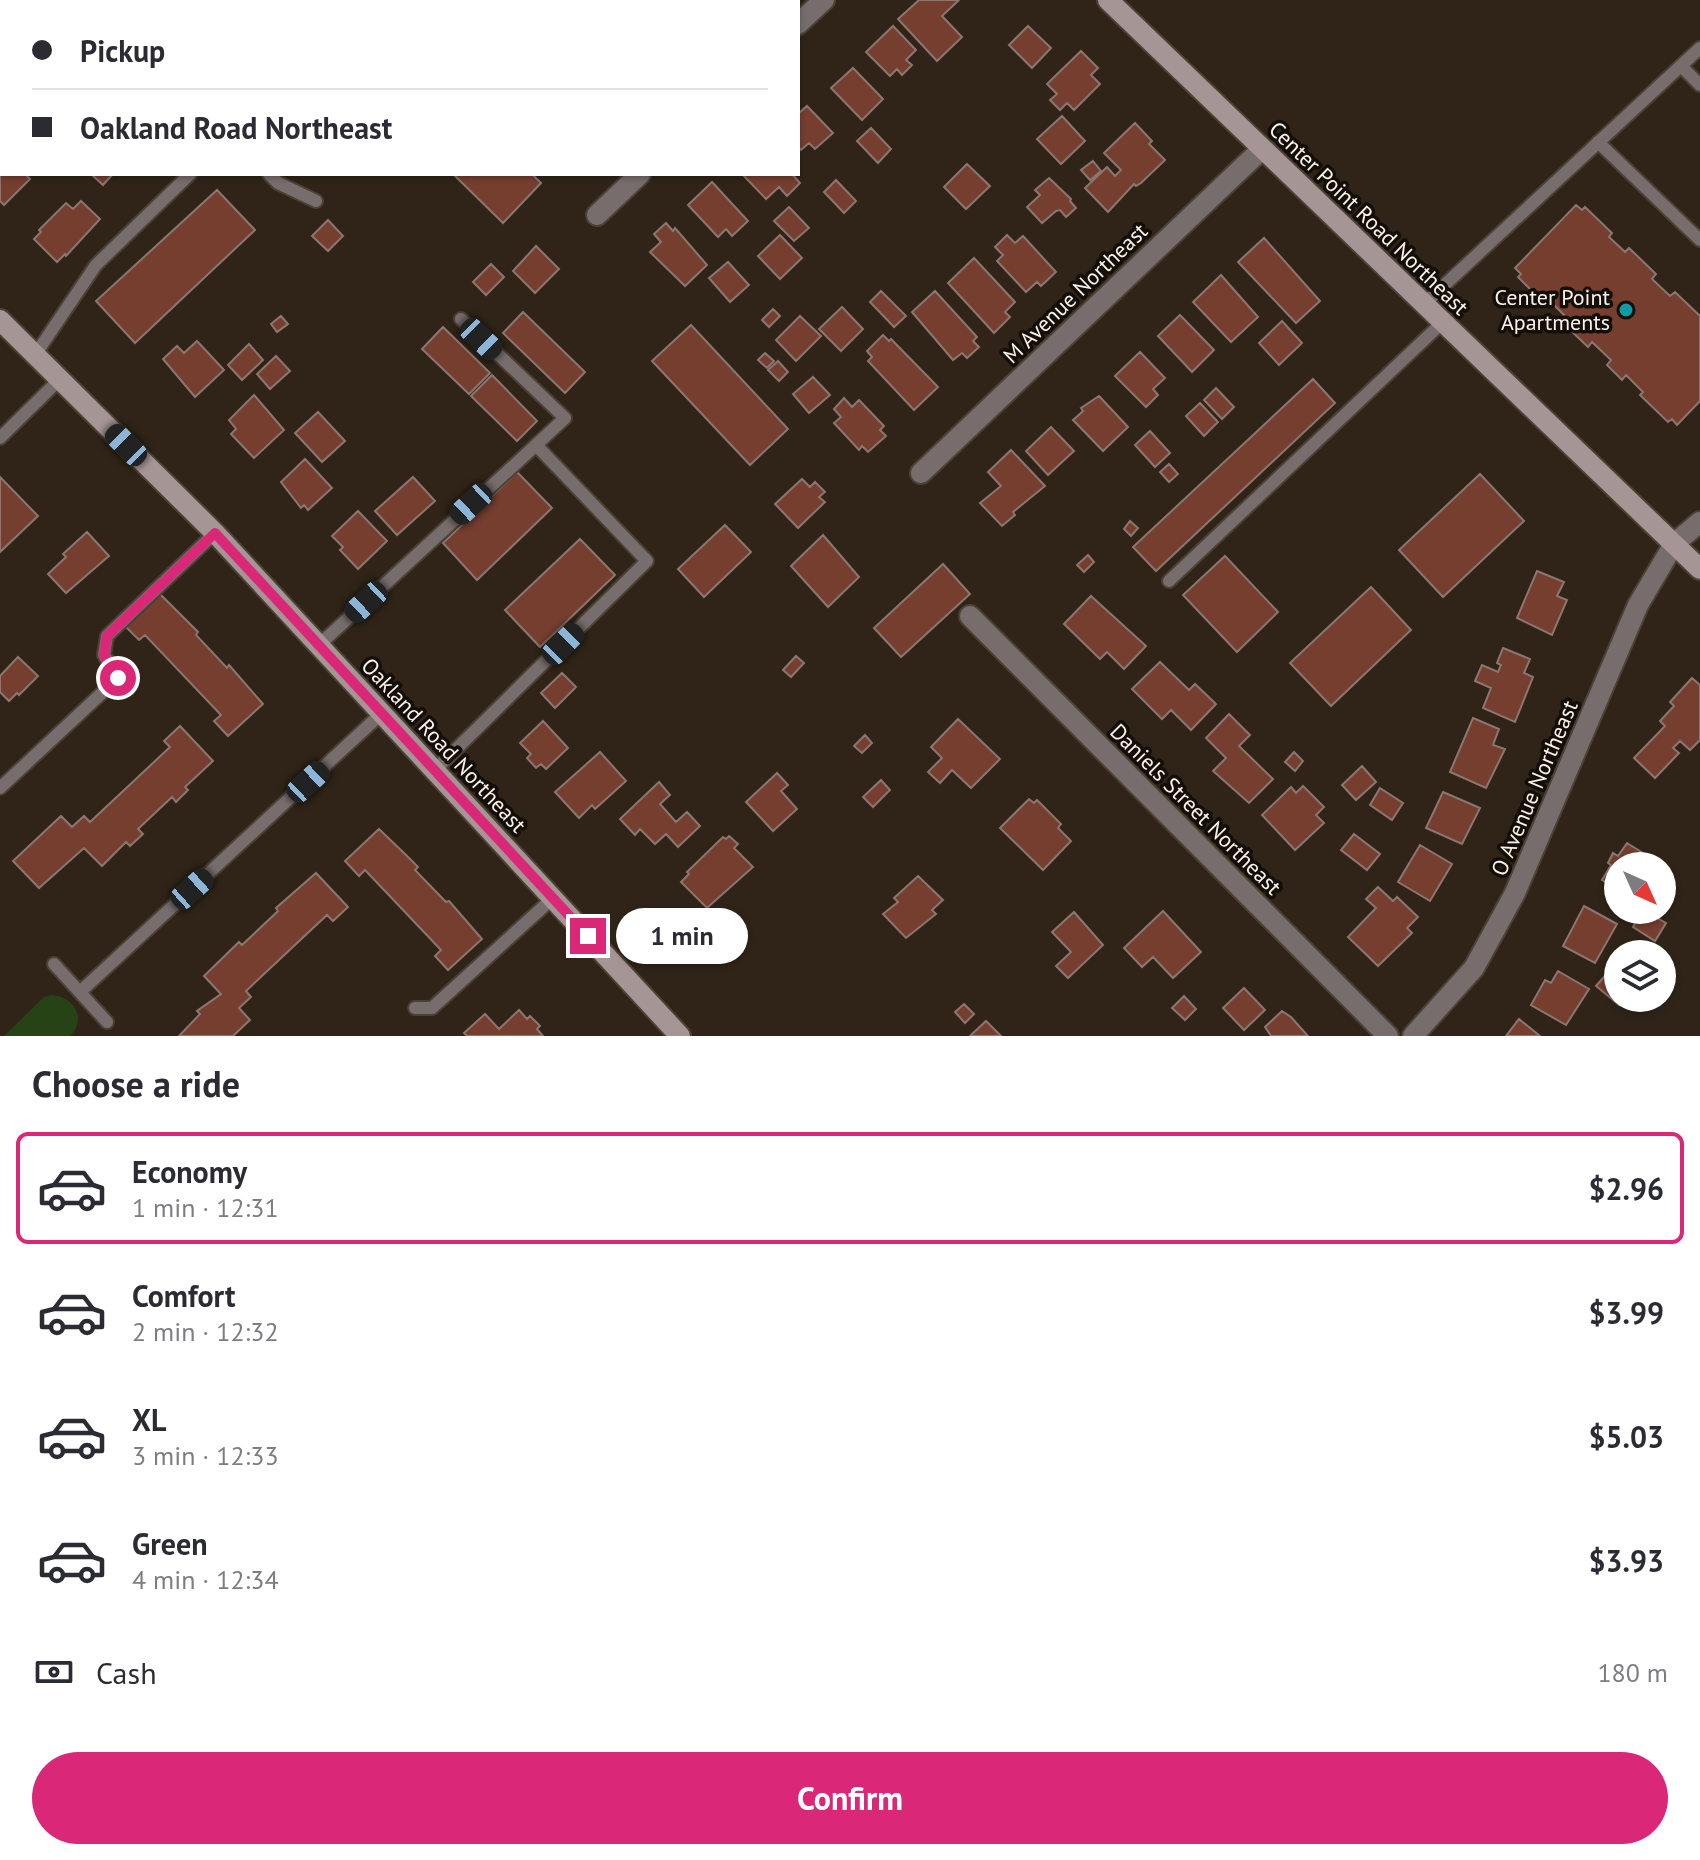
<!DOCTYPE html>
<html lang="en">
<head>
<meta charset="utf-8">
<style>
  :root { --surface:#fff; --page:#f2f2f3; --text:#2b2b33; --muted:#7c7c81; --line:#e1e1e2; --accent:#db2777 }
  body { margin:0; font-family:"PT Sans",sans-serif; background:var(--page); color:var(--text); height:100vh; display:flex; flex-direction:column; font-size:30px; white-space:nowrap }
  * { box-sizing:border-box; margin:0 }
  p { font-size:26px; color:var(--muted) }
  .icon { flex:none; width:44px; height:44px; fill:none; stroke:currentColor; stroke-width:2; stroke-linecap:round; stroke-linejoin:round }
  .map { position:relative; height:1036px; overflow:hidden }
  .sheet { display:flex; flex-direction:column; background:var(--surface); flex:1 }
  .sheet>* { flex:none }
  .guide { position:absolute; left:0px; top:0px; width:800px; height:176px; box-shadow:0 2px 6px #0004; display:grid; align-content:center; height:176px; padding:0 32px; background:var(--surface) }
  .needle { width:52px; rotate:135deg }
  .buttons { position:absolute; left:1604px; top:852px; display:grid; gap:16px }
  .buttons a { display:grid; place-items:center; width:72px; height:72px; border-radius:50%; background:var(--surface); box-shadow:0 2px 6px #0004; font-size:40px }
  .end { position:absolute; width:36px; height:36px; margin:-18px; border:10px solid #db2777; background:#fff; box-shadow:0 0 0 4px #fff }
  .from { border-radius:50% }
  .bubble { position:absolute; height:56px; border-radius:28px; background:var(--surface); box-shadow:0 2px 6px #0004; font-size:26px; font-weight:700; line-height:56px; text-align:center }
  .car { position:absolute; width:24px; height:48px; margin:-24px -12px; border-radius:10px; box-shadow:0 0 6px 2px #0007; background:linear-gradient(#222 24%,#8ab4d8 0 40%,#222 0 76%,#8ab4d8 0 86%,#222 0) }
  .guide b { display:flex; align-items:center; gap:28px; height:76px; font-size:30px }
  .guide b+b { border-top:2px solid var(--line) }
  .guide i { width:20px; height:20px; background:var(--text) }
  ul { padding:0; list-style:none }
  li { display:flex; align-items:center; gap:24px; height:112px; margin:0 16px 12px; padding:0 16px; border:4px solid transparent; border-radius:12px }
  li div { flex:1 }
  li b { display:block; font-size:30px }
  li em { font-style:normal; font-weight:700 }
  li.selected { border-color:var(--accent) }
  li>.icon { width:72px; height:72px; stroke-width:1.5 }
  h2 { padding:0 32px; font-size:36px; line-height:96px }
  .pay { display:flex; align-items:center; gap:20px; height:88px; padding:0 32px; font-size:30px }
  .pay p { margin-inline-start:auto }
  .cta { display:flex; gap:16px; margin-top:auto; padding:16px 32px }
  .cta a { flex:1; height:92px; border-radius:48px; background:var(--accent); color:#fff; font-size:32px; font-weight:700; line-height:92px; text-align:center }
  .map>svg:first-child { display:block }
  .green { fill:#264316 }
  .building { fill:#753e2f; stroke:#8c7670; stroke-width:2 }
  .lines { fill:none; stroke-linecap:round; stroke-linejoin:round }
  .service-casing { stroke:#4c4135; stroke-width:16 }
  .minor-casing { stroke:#4c4135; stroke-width:24 }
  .secondary-casing { stroke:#4c4135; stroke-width:24 }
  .service { stroke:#776d6d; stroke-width:12 }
  .minor { stroke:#776d6d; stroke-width:20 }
  .secondary { stroke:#a59595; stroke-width:20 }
  .route { stroke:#db2777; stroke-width:10 }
  .culture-dot { fill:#0f9aa8; stroke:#130e08; stroke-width:3 }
  .labels { text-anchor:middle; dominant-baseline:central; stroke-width:7; stroke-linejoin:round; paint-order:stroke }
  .street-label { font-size:22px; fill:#fbf3eb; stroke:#130e08 }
  .poi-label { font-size:22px; fill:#fbf3eb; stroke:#130e08; text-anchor:end }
</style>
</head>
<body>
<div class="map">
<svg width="1700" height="1036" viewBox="0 0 1700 1036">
  <rect width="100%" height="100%" fill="#2f2417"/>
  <path class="green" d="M51,995C73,996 88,1018 70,1036H4L44,997Z"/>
  <path class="building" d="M919,0H959L942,16L962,37L937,61L898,19Z
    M893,26L916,50L906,60L912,65L902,75L897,69L890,76L866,52Z
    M1028,26L1051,48L1032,68L1009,45Z
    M1081,51L1098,68L1091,75L1100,84L1074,110L1067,103L1060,110L1050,100L1057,94L1047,84Z
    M853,68L883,99L862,120L831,88Z
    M807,106L833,133L815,149L809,143L801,150L798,147V114Z
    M1062,116L1085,141L1061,164L1037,139Z
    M1135,123L1152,141L1149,144L1165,160L1141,183L1136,186L1134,184L1108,212L1085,188L1107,167L1115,176L1121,170L1104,153Z
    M871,128L891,149L878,163L857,141Z
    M0,149L2,174H25L30,179L4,205L0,201Z
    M1093,161L1101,171L1090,180L1081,170Z
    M967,164L990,186L966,209L944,187Z
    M91,174H113L103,185Z
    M453,174H532L541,183L503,223Z
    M742,174H792L800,183L787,196L779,187L766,199Z
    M1049,178L1071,199L1070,201L1076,208L1066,217L1060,210L1056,211L1042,223L1027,207L1040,195L1035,190Z
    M836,180L856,201L844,213L824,192Z
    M712,182L748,221L732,236L726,229L718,237L688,205Z
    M217,190L255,230L135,343L96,301Z
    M81,201L100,219L66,256L65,254L57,262L34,239L41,232L39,230L66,203L73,209Z
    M1576,205L1582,210L1585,207L1612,233L1609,237L1625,252L1629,248L1656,274L1652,279L1670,296L1675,292L1700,316V401L1677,425L1672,419L1668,422L1640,395L1643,392L1626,375L1622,380L1607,365L1611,360L1592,342L1588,347L1562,322L1567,318L1548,299L1544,303L1518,277L1521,274L1515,268Z
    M789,207L809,228L794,241L774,221Z
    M328,220L343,236L328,251L312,236Z
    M666,223L673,231L675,228L707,265L685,286L650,252L661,242L654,234Z
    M780,235L802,258L780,279L758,256Z
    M1007,235L1015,243L1023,236L1056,272L1041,286L1037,282L1026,292L997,261L1003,255L995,247Z
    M1264,238L1320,301L1296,323L1238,262Z
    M536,246L559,269L535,293L513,271Z
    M974,258L1015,302L1005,312L1010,317L994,333L948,283Z
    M728,262L749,285L730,302L709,278Z
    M491,264L504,277L486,295L473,282Z
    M1221,275L1258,317L1231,342L1193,302Z
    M881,291L906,316L894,327L870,302Z
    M935,291L977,337L973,341L979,347L967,358L962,353L953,360L912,312Z
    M842,307L863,329L841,351L819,329Z
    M773,309L780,316L769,327L762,320Z
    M523,312L585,372L565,393L503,333Z
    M1180,315L1214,350L1192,372L1158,336Z
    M281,316L288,324L277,332L271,324Z
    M800,316L821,336L796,361L776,340Z
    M1282,321L1302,343L1279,365L1259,343Z
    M691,325L788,429L750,465L652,361Z
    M443,327L490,373L469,394L422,349Z
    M883,335L889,341L891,339L938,387L914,410L868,361L872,357L867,351Z
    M197,341L224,370L195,397L163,359L177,346L184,353Z
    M249,344L263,360L242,380L228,365Z
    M1140,352L1165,378L1153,389L1158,395L1146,407L1115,376Z
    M765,353L774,361L767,368L758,360Z
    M276,356L290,371L270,389L257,374Z
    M778,361L788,372L779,381L768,370Z
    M492,375L537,421L517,441L471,396Z
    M813,377L830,395L809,413L793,394Z
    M1313,379L1335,403L1156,571L1133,547Z
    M1216,388L1234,407L1222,419L1204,400Z
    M254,395L284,430L254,458L231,434L236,429L229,420Z
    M1099,396L1128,427L1103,451L1073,420L1083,411L1081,408Z
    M844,398L852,407L859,400L884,426L880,430L886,436L868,452L862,446L859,450L834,423L841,417L834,409Z
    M1200,403L1218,422L1204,436L1186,416Z
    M318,412L345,441L322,462L295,433Z
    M1051,427L1074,451L1048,475L1026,451Z
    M1150,431L1170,453L1155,467L1135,445Z
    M1011,450L1045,486L1013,512L1015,515L1002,526L980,503L1001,486L988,472Z
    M305,459L332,488L308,510L304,505L301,508L281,482Z
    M1169,464L1178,474L1169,482L1160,472Z
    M517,472L552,508L477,580L443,543Z
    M1480,474L1524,521L1443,597L1399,550Z
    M0,477L38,516L0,552Z
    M413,477L435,501L397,535L375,511Z
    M802,479L810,487L815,482L825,492L819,497L825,502L798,528L775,504Z
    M358,511L387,541L358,569L340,550L343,547L332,536Z
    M1130,521L1138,528L1131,536L1124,529Z
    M725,525L751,552L704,597L678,569Z
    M87,532L109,556L66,593L48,574L66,557L63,554Z
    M823,535L859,577L828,607L791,566Z
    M580,539L615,575L540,647L505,610Z
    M1088,555L1094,562L1084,572L1077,565Z
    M1225,556L1278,612L1237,652L1183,595Z
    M943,564L970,594L901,657L874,628Z
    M1537,571L1564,582L1557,596L1567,600L1552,635L1517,618Z
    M1371,587L1411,630L1331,706L1290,663Z
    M159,593L198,632L196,635L227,668L229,665L263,704L228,736L214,721L221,715L145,635L139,640L124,625Z
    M1091,596L1146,646L1124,669L1107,652L1100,659L1064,624Z
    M1503,648L1530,659L1524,673L1533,677L1515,722L1483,708L1491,688L1475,681L1482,665L1498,672L1501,665L1497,663Z
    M796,656L804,663L791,677L783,670Z
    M18,657L38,676L19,695L17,693L9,701L0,692V676Z
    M1160,662L1189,690L1195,684L1216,704L1191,730L1171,710L1162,719L1132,689Z
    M562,673L576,687L555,708L541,693Z
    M1692,678L1700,685V740L1690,750L1680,741L1673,748L1679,753L1655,778L1634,758L1665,726L1660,721L1674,706L1670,702Z
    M1229,714L1250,735L1239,746L1273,779L1249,803L1213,771L1226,758L1206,738Z
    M1473,718L1499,729L1493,745L1505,749L1486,788L1450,772Z
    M958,719L1000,759L971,788L952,770L940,783L928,772L942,758L931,747Z
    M543,721L568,748L546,769L541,764L536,768L527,758L531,754L520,743Z
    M180,726L213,761L185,787L188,790L176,802L172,797L138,829L143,834L130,846L126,842L102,866L84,848L39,888L13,861L61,816L72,827L84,816L90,822L170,747L164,741Z
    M865,735L872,743L862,753L854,746Z
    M600,752L626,781L595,809L592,805L579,818L555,792Z
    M1294,752L1303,761L1295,771L1285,762Z
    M1362,766L1376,782L1356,800L1342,785Z
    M777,773L788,785L781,791L797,809L773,831L746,802Z
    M881,780L890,790L873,807L863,797Z
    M659,782L670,795L660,804L676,822L687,812L700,826L678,847L666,834L655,844L640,829L635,835L620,819Z
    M1303,786L1324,807L1316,815L1324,823L1295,850L1262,815L1291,787L1296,793Z
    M1380,788L1403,803L1392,820L1370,805Z
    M1443,792L1480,808L1462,844L1426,828Z
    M1029,799L1034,803L1037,800L1061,824L1058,828L1071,841L1043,870L1000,828Z
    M379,829L405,854L418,867L415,870L446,902L449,901L482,939L448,970L435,956L441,950L365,870L359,876L345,861Z
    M1354,834L1380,854L1367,870L1341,850Z
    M729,836L738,844L734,848L753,867L707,908L681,882L689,874L687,872L723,837L726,839Z
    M1627,843L1656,861L1653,866H1618V890L1602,880L1611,865L1608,863L1613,853L1618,856Z
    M1420,845L1452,864L1430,901L1398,882Z
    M316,873L348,907L333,921L327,915L246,991L251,997L239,1008L250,1020L233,1036H179L200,1014L197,1011L221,994L204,976L239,942L242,945L278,911L276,908Z
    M918,876L943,900L932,910L936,914L906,938L883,914L898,902L894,898Z
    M1378,887L1393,901L1397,897L1418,917L1407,928L1412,933L1378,966L1348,937L1376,908L1366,899Z
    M1584,906L1617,924L1595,963L1563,946Z
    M1643,910L1666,923L1655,941L1633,927Z
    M1163,911L1201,952L1173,978L1153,957L1142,967L1124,948Z
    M1074,912L1103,945L1068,978L1056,966L1071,952L1052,932Z
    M1558,971L1589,989L1566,1025L1531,1005L1545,980L1551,983Z
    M1609,971L1618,978V998H1625L1619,1005L1596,986Z
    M1244,988L1265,1010L1244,1030L1223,1008Z
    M1184,996L1196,1009L1185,1020L1172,1008Z
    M964,1004L974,1014L965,1023L955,1012Z
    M519,1010L527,1019L530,1016L540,1026L537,1029L543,1036H467L464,1033L485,1014L499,1029Z
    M1282,1011L1291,1017L1308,1036H1271L1265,1027Z
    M1519,1019L1540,1036H1506Z
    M986,1021L1001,1036H970Z"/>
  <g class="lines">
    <g class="service-casing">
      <path id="service" d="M1681,66L1700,85
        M1598,142L1700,240
        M269,174L278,183L316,201
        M1424,304L1700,48
        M461,319L565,418L536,445
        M35,355L96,265L190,174
        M0,438L60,379
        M1169,581L1443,322
        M319,645L536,445L647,561L435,770
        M0,788L118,678L104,655L107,636L215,533
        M54,964L107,1022
        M80,992L382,713
        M415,1008H432L553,898"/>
    </g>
    <g class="minor-casing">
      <path id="minor" d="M798,24L824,0
        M597,215L640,174
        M921,473L1262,149
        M970,616L1388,1036
        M1413,1036L1474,968L1515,893L1638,605L1674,544L1700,522"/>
    </g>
    <g class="secondary-casing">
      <path id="secondary" d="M1108,0L1700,569
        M0,320L215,533L680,1036"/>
    </g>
    <use href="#service" class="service"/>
    <use href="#minor" class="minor"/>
    <use href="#secondary" class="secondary"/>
  </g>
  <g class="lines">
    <path class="route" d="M118,678L104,655L107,636L215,533L588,936"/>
  </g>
  <circle class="culture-dot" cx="1626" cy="310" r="8"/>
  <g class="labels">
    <g class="street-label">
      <text transform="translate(1369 218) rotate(44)">Center Point Road Northeast</text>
      <text transform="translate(1075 293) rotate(-44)">M Avenue Northeast</text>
      <text transform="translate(444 745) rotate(47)">Oakland Road Northeast</text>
      <text transform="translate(1534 788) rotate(-67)">O Avenue Northeast</text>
      <text transform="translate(1196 809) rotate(45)">Daniels Street Northeast</text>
    </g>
    <g class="poi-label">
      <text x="1610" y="297">Center Point<tspan x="1610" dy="25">Apartments</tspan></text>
    </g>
  </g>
</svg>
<div class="buttons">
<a><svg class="needle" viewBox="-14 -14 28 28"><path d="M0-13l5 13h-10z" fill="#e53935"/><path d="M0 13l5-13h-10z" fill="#7c7c81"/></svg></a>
<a><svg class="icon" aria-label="layers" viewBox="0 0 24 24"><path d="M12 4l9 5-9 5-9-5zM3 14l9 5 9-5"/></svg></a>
</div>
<i class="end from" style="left:118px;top:678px"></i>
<i class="end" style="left:588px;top:936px"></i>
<div class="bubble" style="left:616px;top:908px;width:132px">1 min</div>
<i class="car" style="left:481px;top:339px;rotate:134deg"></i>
<i class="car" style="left:126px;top:445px;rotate:315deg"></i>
<i class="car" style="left:471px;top:504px;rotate:227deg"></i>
<i class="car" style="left:366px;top:602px;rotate:227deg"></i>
<i class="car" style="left:563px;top:644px;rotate:45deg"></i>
<i class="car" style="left:308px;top:782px;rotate:47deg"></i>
<i class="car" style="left:192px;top:889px;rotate:48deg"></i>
<div class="guide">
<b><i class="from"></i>Pickup</b>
<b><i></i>Oakland Road Northeast</b>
</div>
</div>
<section class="sheet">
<h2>Choose a ride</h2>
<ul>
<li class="selected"><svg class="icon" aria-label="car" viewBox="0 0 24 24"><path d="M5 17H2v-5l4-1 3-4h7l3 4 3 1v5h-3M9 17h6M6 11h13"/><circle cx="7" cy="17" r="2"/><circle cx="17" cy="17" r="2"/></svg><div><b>Economy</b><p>1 min · 12:31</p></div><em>$2.96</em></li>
<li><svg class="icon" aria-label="car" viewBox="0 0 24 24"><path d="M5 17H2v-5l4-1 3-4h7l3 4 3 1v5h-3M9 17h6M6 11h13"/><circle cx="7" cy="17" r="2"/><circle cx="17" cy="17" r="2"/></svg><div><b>Comfort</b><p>2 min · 12:32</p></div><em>$3.99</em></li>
<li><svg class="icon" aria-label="car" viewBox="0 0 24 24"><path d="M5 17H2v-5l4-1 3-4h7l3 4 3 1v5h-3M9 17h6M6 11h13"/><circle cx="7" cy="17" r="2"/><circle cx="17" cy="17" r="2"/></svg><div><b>XL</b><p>3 min · 12:33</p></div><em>$5.03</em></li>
<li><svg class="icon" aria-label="car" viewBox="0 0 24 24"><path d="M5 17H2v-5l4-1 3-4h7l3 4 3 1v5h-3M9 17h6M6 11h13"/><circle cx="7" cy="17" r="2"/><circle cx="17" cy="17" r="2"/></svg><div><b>Green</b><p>4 min · 12:34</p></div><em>$3.93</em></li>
</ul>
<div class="pay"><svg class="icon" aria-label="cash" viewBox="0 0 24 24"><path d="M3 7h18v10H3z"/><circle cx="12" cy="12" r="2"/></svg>Cash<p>180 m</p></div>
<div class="cta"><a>Confirm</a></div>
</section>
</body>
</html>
